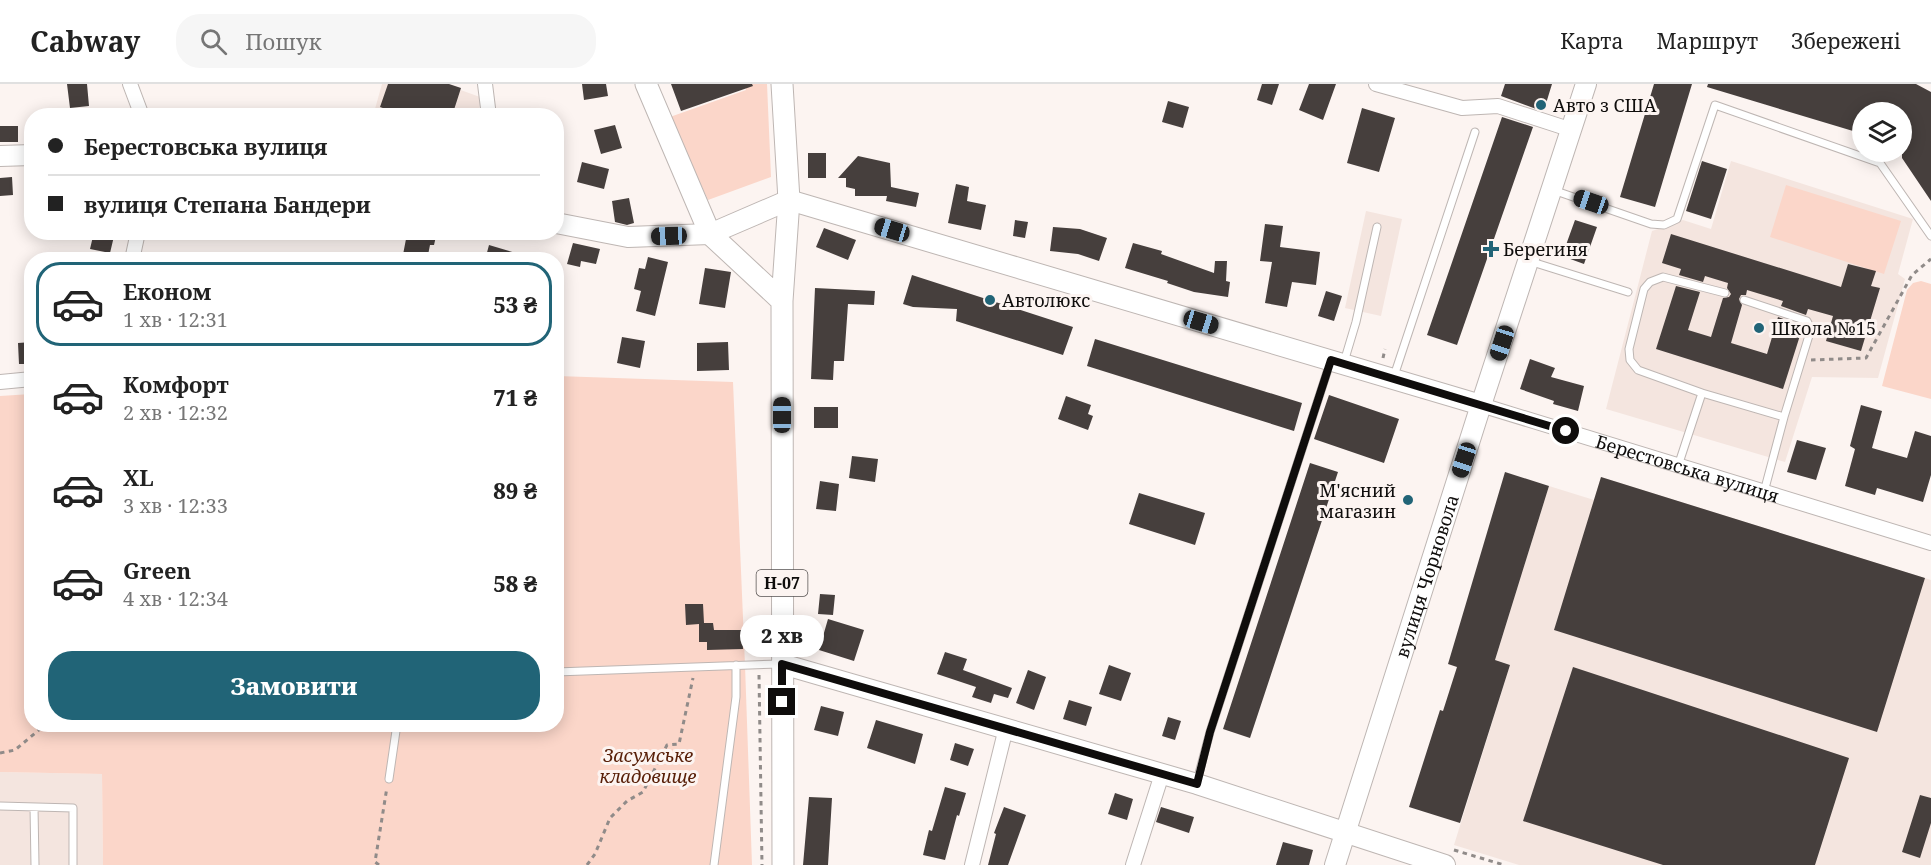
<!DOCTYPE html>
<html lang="uk">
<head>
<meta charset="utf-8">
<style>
  :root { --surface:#fff; --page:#f6f6f6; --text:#222; --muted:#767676; --line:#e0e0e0; --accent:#216477 }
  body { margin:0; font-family:"Noto Serif",serif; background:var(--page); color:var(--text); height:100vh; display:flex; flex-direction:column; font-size:22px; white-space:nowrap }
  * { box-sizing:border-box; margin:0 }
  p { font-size:20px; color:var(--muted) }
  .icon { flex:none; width:33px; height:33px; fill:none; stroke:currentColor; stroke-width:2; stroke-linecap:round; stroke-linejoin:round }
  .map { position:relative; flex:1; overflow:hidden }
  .sheet { position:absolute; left:24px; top:168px; width:540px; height:480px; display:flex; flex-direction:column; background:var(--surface); border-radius:24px; box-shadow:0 3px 15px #0003 }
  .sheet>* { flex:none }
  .guide { position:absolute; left:24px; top:24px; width:540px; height:132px; border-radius:24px; box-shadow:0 3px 15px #0003; display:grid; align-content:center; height:132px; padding:0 24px; background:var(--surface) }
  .controls { position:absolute; left:1852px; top:18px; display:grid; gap:12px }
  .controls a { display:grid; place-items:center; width:60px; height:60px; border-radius:50%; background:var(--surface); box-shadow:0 3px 15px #0003; font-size:30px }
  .end { position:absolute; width:27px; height:27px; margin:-14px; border:8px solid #0f0d0c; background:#fff; box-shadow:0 0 0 3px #fff }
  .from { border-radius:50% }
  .bubble { position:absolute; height:42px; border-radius:21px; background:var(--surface); box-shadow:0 3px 15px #0003; font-size:20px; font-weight:800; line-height:42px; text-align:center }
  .car { position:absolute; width:18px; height:36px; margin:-18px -9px; border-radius:8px; box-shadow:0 0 4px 2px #0007; background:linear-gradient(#222 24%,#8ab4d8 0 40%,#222 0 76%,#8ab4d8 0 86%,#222 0) }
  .guide b { display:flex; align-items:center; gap:21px; height:57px; font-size:22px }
  .guide b+b { border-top:2px solid var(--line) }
  .guide i { width:15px; height:15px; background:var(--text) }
  ul { padding:10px 0 0; list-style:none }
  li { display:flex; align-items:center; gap:18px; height:84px; margin:0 12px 9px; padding:0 12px; border:3px solid transparent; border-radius:24px }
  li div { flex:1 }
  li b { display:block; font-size:22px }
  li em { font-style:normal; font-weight:800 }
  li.active { border-color:var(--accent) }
  li>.icon { width:54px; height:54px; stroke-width:1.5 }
  .primary-button { display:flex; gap:12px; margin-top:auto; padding:12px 24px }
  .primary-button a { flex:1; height:69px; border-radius:24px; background:var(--accent); color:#fff; font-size:24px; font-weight:800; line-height:69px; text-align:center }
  header { display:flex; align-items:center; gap:36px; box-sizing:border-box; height:84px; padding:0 30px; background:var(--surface); border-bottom:2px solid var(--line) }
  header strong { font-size:28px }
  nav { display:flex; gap:33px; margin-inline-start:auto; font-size:21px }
  .search { width:420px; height:54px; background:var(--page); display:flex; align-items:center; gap:15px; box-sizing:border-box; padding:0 21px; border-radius:24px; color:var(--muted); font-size:22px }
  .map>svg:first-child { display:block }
  .built { fill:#f4e5df }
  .green { fill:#fbd6c9 }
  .building { fill:#463f3d }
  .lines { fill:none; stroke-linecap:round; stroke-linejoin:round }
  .lane-casing { stroke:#beb6b3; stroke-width:9 }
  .street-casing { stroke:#beb6b3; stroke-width:16 }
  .secondary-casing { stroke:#beb6b3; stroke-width:22 }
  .primary-casing { stroke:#beb6b3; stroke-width:23 }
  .path { stroke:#908b89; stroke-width:3; stroke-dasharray:4.5 4.5; stroke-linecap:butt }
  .lane { stroke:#fff; stroke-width:7 }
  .street { stroke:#fff; stroke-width:14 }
  .secondary { stroke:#fff; stroke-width:20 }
  .primary { stroke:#fff; stroke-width:21 }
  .route { stroke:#0f0d0c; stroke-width:8 }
  .poi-dot { fill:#216477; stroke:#fcf4f1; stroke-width:2 }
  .labels { text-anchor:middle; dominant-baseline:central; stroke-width:6; stroke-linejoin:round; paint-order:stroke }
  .shield { fill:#fcf4f1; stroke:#565251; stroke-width:1.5 }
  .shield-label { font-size:16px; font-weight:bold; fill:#0f0d0c }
  .poi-label { font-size:18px; fill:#0f0d0c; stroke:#fcf4f1; text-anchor:start }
  .street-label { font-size:18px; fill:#0f0d0c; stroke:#fcf4f1 }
  .park-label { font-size:18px; font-style:italic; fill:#592009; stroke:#fcf4f1 }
</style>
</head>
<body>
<header>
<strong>Cabway</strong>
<div class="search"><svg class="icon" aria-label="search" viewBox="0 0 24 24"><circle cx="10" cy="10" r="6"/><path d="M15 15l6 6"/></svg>Пошук</div>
<nav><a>Карта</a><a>Маршрут</a><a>Збережені</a></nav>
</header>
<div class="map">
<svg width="1931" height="781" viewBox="0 0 1931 781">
  <rect width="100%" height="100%" fill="#fcf4f1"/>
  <path class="built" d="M382,0H444L480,13L479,31L373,32Z
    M1731,77L1913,135L1898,190L1905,195L1878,294L1812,293L1785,378L1606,325L1652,147L1683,136L1711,145Z
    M1366,127L1402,135L1381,232L1345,224Z
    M1601,393L1931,496V781H1519L1454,761L1510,581L1495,576L1549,402L1594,416Z
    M0,688L102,690L103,781H0Z"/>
  <path class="green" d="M745,0H767L771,93L708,116L670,33L746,6Z
    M1786,101L1901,137L1884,190L1770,153Z
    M1921,197L1931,200V315L1882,302L1907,206L1913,199Z
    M557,292L733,298L745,581L752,781H103L102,690L0,688V312L31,310L32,640H556Z"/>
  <path class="building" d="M67,0H87L89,22L70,24Z
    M388,0H449L461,4L452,32H405L380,23Z
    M582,0H606L608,12L584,16Z
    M671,0H752L753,2L681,27Z
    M1262,0H1279L1272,21L1257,16Z
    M1309,0H1336L1323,36L1299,26Z
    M1505,0H1552L1544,26H1539L1501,12Z
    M1654,0H1692L1655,123L1620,113Z
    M1708,0H1916L1931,8V117L1902,74V28H1863V50L1707,3Z
    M1168,17L1189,23L1183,44L1162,38Z
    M1362,24L1395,34L1379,88L1347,79Z
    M1502,33L1533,43L1457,261L1427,251Z
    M615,41L622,64L601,70L594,46Z
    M0,42H18V58H0Z
    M808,69H826V94H808Z
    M858,72L890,79L891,103L919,109L916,123L886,117L887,112H855V105L846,103V94H838Z
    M1702,77L1727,85L1711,135L1686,127Z
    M582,78L609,85L604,105L577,98Z
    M12,93L13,111L0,112V94Z
    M956,100L969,103L967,117L986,121L981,146L948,139Z
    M629,114L634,139L627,141L615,138L612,117Z
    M1015,136L1028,138L1025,154L1013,152Z
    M1575,136L1597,143L1584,180L1562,172Z
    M1265,140L1283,142L1280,163L1320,168L1316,201L1292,198L1287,223L1265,219L1272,178L1260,177Z
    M1053,143L1080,145L1107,154L1099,177L1078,170L1050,167Z
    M824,144L856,156L848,176L816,163Z
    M94,148H115L110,169L90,165Z
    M400,148H437L434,161H430L427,176H402L406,155L400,154Z
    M1671,150L1841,203L1848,180L1876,187L1871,202L1880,204L1861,267L1826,257L1833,232L1808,225L1806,231L1781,222L1783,217L1747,206L1746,211H1741L1739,215L1742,221L1731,259L1767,270L1778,233L1803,242L1783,305L1656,265L1676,202L1700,208L1688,246L1711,253L1723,214L1729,213L1731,210L1727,204L1728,199L1705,192L1703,198L1679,191L1681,185L1662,179Z
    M573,159L600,165L596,180L581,177L580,183L567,180Z
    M1133,159L1162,167L1161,170L1214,189L1215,177H1227L1226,197L1230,198L1228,213L1194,208L1167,199L1168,197L1125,184Z
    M489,161L526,172L525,176H485Z
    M648,173L668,178L655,232L636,227L641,207L634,205L639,184L645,185Z
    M705,184L731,188L725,224L699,220Z
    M912,191L1073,243L1063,271L956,237L957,225L913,223L903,220Z
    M815,204L875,207L874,221L848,220L844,277H834L833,296L811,295Z
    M1326,207L1342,212L1334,237L1318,232Z
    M622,253L645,257L640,284L617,279Z
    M1095,255L1302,319L1294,347L1087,282Z
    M32,258V280H19L18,259Z
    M728,258L729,286L697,287V259Z
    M1530,275L1555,284L1551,293L1584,302L1578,327L1553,320L1554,317L1520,305Z
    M1329,311L1399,335L1384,379L1314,355Z
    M1066,312L1091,321L1088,330L1093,332L1088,346L1058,335Z
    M1861,321L1882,327L1872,364L1907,374L1915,347L1931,352V391L1923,418L1877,404L1875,411L1845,402L1855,365L1850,362Z
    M814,323H838V344H814Z
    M1797,356L1826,364L1816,396L1787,388Z
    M852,372L878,375L875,398L849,394Z
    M1310,379L1338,388L1250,654L1223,645Z
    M1505,388L1549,402L1495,576L1510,581L1460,739L1409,723L1440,626L1443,627L1457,583L1448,580Z
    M1601,393L1925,494L1877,648L1554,546Z
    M820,397L839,400L836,427L816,425Z
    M1139,409L1205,429L1195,461L1129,440Z
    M820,510L835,511L833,531L818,530Z
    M685,520H703L704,539H713L714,546H742L743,565L707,566V558H699V540L686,541Z
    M828,535L864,546L854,577L819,566Z
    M945,568L967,575L963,586L1012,604L1008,614L994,610L991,619L972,613L976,603L937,590Z
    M1109,581L1131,589L1121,617L1099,610Z
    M1573,583L1849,674L1815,781H1663L1523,737Z
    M1028,586L1046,593L1034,626L1016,619Z
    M1069,616L1092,623L1086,642L1063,635Z
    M821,622L844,628L838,652L814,646Z
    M1168,633L1181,637L1175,656L1162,652Z
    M876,636L923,650L915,680L867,664Z
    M955,659L974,665L968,682L950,676Z
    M945,703L966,709L959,732L957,731L945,776L923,771L929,746L932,747Z
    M1115,709L1133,715L1127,736L1108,730Z
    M1920,711L1931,714V739L1920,774L1902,768Z
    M809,713L832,714L828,781H803Z
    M1004,723L1026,731L1008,781H988L996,750L994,749Z
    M1161,723L1194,733L1189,749L1156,738Z
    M1283,758L1313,766L1309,781H1276Z"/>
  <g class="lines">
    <g class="lane-casing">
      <path id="lane" d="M1553,106L1651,140L1664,141L1677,135L1715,21L1880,79L1931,152
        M1529,177L1628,208
        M1744,216L1807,237L1811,245L1784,333L1764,408
        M1344,278L1356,238L1377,143
        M1394,292L1475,48
        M1702,309L1784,333
        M1678,382L1702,309L1638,286L1630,276L1629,265L1644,205L1650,198L1663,193L1725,209
        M556,588L779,580
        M389,695L397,640
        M1197,697L1210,648L1330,279
        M0,722L73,724V781
        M34,723L35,781
        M714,781L736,613V581"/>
    </g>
    <g class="street-casing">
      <g id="street">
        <path d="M130,0L142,32"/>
        <path d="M485,0L489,32"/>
        <path d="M1376,0L1462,24L1498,22L1572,46"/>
        <path d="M132,176L138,148"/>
        <path d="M0,298L32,295"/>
        <path id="s1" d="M1481,321L1931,459"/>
        <path d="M972,781L1006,644"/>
        <path d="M1133,781L1162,690"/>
      </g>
    </g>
    <g class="secondary-casing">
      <g id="secondary">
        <path d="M0,72L32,71"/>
        <path d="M556,139L628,153L710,150L789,116L1481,321"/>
        <path d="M782,580L1197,700L1445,781"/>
        <path id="s2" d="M1335,781L1481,321L1586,0"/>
      </g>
    </g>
    <g class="primary-casing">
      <path id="primary" d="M646,0L710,150L782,217
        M782,0L789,116L782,217L783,781"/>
    </g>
    <path class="path" d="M1383,274L1385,265
      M1811,276L1866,274L1912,191L1931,175
      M759,591L762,781
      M0,669L15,666L46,640
      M1454,766L1504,781
      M379,781L375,778L387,703
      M587,781L595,770L610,734L627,717L643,708L667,661L679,660L693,594"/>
    <use href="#lane" class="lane"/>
    <use href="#street" class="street"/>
    <use href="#secondary" class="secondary"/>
    <use href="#primary" class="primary"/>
  </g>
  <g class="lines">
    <path class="route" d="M782,618V580L1197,700L1210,648L1331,276L1566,347"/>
  </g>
  <g class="poi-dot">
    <circle cx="1541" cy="21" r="6"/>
    <path d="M1488 156h6v6h6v6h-6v6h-6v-6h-6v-6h6z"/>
    <circle cx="990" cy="216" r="6"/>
    <circle cx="1759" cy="244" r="6"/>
    <circle cx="1408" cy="416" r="6"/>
  </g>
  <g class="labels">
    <rect class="shield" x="756.5" y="486" width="51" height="26" rx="4.5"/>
    <g class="shield-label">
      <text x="782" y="499">Н-07</text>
    </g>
    <g class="poi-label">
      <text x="1553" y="21">Авто з США</text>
      <text x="1503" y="165">Берегиня</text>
      <text x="1002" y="216">Автолюкс</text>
      <text x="1771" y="244">Школа №15</text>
      <text x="1396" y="406" text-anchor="end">М'ясний<tspan x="1396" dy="21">магазин</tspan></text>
    </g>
    <g class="street-label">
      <text stroke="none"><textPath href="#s1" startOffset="216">Берестовська вулиця</textPath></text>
      <text stroke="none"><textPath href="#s2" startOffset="303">вулиця Чорновола</textPath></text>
    </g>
    <g class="park-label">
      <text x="648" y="671">Засумське<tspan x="648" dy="21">кладовище</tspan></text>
    </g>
  </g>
</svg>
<div class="controls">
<a><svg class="icon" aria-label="layers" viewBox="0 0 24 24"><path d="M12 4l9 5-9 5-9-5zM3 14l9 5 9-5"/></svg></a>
</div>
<i class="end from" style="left:1566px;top:347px"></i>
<i class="end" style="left:782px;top:618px"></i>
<div class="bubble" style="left:740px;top:531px;width:84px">2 хв</div>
<i class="car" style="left:1591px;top:118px;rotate:289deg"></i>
<i class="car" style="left:892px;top:146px;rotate:287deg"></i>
<i class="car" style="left:669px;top:152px;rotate:268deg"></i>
<i class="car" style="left:1201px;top:238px;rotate:107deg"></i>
<i class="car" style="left:1502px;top:259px;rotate:198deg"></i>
<i class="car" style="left:782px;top:331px;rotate:0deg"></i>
<i class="car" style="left:1464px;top:376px;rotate:198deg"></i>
<div class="guide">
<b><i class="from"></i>Берестовська вулиця</b>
<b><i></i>вулиця Степана Бандери</b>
</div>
<section class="sheet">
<ul>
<li class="active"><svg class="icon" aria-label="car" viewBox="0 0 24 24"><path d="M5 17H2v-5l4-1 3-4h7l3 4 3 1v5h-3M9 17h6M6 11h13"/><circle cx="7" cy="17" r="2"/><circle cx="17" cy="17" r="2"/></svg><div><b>Економ</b><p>1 хв · 12:31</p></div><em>53 ₴</em></li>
<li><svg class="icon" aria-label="car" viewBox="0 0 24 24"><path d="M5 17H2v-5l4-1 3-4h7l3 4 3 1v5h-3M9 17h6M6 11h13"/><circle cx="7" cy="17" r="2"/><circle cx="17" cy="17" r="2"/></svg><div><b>Комфорт</b><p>2 хв · 12:32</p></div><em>71 ₴</em></li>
<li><svg class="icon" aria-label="car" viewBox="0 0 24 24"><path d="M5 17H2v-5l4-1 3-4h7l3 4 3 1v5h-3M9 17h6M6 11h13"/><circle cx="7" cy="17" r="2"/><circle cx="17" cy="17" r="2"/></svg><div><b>XL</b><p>3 хв · 12:33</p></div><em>89 ₴</em></li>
<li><svg class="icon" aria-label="car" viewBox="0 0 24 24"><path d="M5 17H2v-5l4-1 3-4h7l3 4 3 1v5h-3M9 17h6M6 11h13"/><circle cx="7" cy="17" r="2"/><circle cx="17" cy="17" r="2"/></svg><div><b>Green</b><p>4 хв · 12:34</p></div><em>58 ₴</em></li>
</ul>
<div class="primary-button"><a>Замовити</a></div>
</section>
</div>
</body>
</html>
